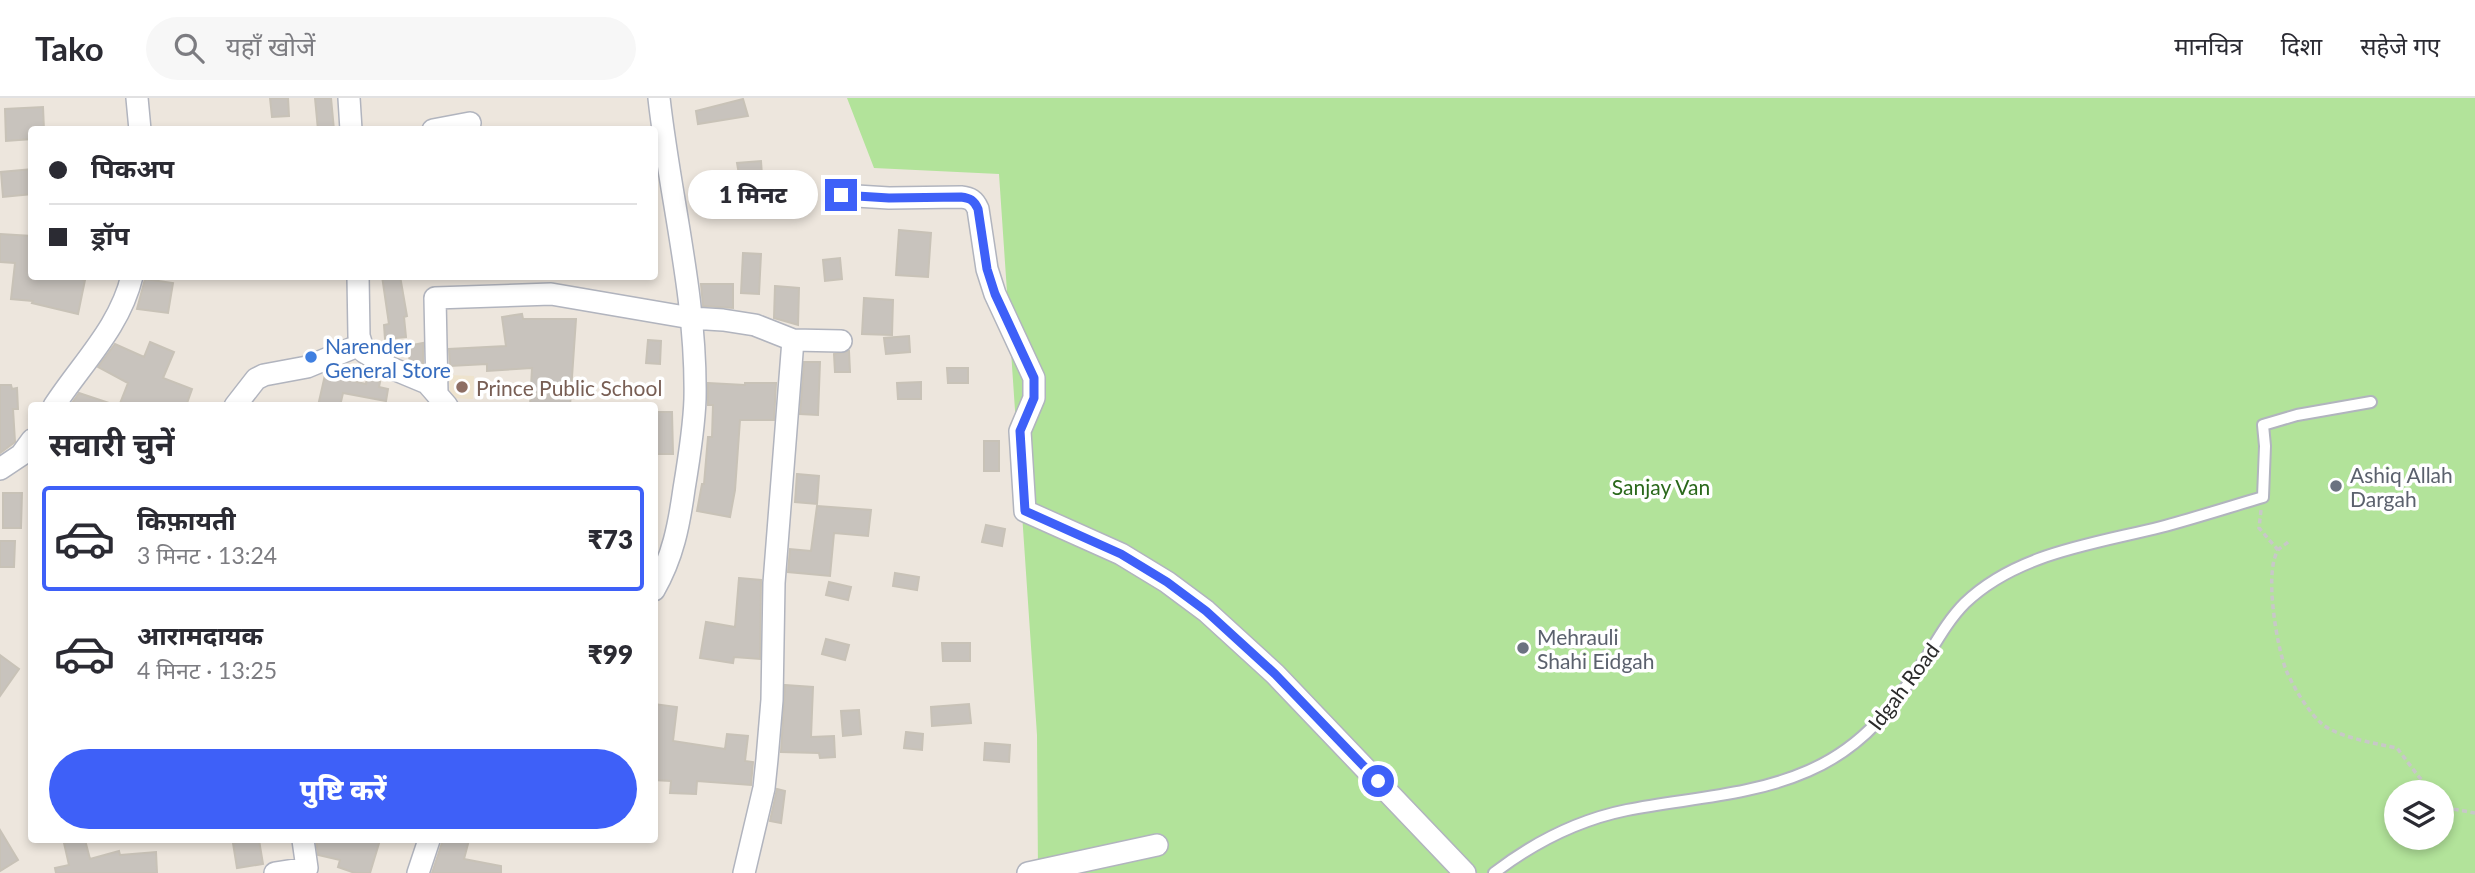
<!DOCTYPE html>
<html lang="hi">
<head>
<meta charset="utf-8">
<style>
  :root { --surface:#fff; --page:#f7f7f7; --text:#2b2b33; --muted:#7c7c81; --line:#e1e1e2; --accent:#3e60f8 }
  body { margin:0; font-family:Lato,"Noto Sans Devanagari",sans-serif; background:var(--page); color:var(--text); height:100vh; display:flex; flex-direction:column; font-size:26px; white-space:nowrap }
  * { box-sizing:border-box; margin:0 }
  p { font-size:23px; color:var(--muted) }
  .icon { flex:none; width:38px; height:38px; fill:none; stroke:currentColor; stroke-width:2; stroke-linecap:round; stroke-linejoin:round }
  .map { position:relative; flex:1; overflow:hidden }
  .drawer { position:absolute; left:28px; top:304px; width:630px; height:441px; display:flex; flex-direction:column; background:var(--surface); border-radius:7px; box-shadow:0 4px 10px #0003 }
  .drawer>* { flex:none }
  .guide { position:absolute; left:28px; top:28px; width:630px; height:154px; border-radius:7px; box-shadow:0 4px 10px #0003; display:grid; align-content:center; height:154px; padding:0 21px; background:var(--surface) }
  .controls { position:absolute; left:2384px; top:682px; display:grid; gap:14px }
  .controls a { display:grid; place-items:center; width:70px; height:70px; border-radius:50%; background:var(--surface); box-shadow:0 4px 10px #0003; font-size:35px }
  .end { position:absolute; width:32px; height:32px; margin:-16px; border:9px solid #3e60f8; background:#fff; box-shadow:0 0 0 4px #fff }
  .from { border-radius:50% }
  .bubble { position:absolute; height:49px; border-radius:24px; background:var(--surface); box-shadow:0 4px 10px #0003; font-size:23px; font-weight:800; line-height:49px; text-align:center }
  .guide b { display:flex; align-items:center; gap:24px; height:66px; font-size:26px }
  .guide b+b { border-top:2px solid var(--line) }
  .guide i { width:18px; height:18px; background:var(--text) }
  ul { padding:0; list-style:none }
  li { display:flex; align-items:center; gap:21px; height:105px; margin:0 14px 10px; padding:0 7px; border:4px solid transparent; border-radius:7px }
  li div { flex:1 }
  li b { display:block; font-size:26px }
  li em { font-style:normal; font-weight:800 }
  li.active { border-color:var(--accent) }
  li>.icon { width:63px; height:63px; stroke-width:1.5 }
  h2 { padding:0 21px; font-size:32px; line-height:84px }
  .primary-button { display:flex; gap:14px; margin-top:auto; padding:14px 21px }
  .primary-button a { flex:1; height:80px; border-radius:42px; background:var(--accent); color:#fff; font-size:28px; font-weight:800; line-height:80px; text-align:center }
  header { display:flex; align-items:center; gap:42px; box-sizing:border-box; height:98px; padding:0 35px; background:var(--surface); border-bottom:2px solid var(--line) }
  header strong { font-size:33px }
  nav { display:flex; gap:38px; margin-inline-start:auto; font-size:24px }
  .search { width:490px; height:63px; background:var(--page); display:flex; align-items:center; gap:18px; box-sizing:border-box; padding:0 24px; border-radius:38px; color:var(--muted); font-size:26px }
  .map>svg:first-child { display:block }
  .education { fill:#eee3cd }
  .green { fill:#b2e39a; fill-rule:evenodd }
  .building { fill:#c8c3bd; stroke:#c8c2b7; stroke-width:2 }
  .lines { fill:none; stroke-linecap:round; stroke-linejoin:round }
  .service-casing { stroke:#b1b4be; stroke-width:14 }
  .minor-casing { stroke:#b1b4be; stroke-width:24 }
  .path { stroke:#c8c8c8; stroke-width:3.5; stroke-dasharray:5 3.5; stroke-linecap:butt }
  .service { stroke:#fff; stroke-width:10 }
  .minor { stroke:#fff; stroke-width:21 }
  .route { stroke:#3e60f8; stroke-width:9 }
  .shop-dot { fill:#3f7fe0; stroke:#fff; stroke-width:2.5 }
  .education-dot { fill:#8d6e63; stroke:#fff; stroke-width:2.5 }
  .worship-dot { fill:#6b7280; stroke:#fff; stroke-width:2.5 }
  .labels { text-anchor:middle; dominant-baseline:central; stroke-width:7; stroke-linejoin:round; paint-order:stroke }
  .shop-label { font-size:21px; fill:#366cbe; stroke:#fff; text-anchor:start }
  .education-label { font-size:21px; fill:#785e54; stroke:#fff; text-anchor:start }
  .worship-label { font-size:21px; fill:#5b616d; stroke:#fff; text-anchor:start }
  .park-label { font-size:21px; fill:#2a681b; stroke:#fff }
  .street-label { font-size:21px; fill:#2b2b2b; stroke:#fff }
</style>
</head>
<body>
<header>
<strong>Tako</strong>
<div class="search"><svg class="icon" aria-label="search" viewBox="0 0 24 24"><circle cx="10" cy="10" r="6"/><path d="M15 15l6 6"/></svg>यहाँ खोजें</div>
<nav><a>मानचित्र</a><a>दिशा</a><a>सहेजे गए</a></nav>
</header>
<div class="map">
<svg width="2475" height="775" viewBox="0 0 2475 775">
  <rect width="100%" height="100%" fill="#ede6dd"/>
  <path class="education" d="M449,277L474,278L473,301L450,300Z"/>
  <path class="green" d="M847,0H2475V775H1038L1037,637L999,76L874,70ZM2396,695H2441V740H2396Z"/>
  <path class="building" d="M270,0H288L289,18L272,19Z
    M315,0H331L334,32H318Z
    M743,1L748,18L698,26L696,13Z
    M43,9L44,32H32V41L6,43L5,11Z
    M761,63L763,92L765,91L768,107L745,111L737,65Z
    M32,71V96L3,99L1,74Z
    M899,132L931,135L928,179L896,177Z
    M0,136L32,138V178H68L85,182L78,216L32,205L33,203L11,201L15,165L0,164Z
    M743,155L761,156L759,196L741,195Z
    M840,160L842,181L825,183L823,162Z
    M382,178H400L407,218L404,219L406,239L385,241L384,227L389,226Z
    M145,181L173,185L168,215L137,211Z
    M701,186H733V210L703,208Z
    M775,188L799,190L798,227L774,220Z
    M864,200L893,202L892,237L862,236Z
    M522,216L523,221H576L570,308H530L532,270L487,273V266L450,268L449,251L506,248L502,219Z
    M909,238L910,254L886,256L884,240Z
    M648,242L661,243L660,266L646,265Z
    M150,244L174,254L163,280L192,291L186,308H119L128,285L98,269L115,246L144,259Z
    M423,245V266L418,267L410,264L407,248Z
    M849,253L850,274H835L834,256Z
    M804,264H820L818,317L800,316Z
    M947,270H968V285H948Z
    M325,277L366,286L367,280L380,284L379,289L388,291L386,303L343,295L340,308H318Z
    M921,284V301H898L897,285Z
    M708,285L745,287V285H776L774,322H740L735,392L730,419L697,413L702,386H704L708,339H712L713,307H708Z
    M0,287H11L12,291L17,290L18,311H13L15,344L0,355Z
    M79,295L112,306V308H70Z
    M654,314H672L673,356H654Z
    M984,343H999V373H984Z
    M797,376L819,378L817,406L795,404Z
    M3,395H22L21,430H3Z
    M817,408L871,412L868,438L834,435L830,478L788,474L790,451L811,453Z
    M986,427L1005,431L1002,448L982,444Z
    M0,443H15L14,469H0Z
    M895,475L919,479L917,492L893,488Z
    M739,480L761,482L760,561L734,559L733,565L700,560L706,524L735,529Z
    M829,484L851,489L848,502L826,497Z
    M826,541L849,547L845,562L822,556Z
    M942,545H970V563H943Z
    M0,557L19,571L0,598Z
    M785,587L813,589L811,639L834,638L835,659L820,660L819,655L781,654Z
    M654,606L677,609L673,643L725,651L727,636L748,638L745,663L753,664L751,687L697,683L696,696L670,695L671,683L654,682Z
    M969,606L971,625L932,628L931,609Z
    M859,612L861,636L843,638L841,613Z
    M906,634L923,636L922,652L904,650Z
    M985,645L1010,647L1009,664L984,662Z
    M777,691L785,693L781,725L770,723Z
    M0,732L18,762L0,773Z
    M78,742H85L90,761L119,753L120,757L156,754L157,775H56L55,770L69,767L64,745Z
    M249,742H259L263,766L237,770L233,745Z
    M316,742H380L370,775H355L338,769L340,762L318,757Z
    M443,742H469L464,761L501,768V775H432Z"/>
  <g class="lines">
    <g class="service-casing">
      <path id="service" d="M1494,775C1533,745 1578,722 1627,712C1688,700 1751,698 1808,673C1866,648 1894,607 1928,557C1939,539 1950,520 1965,505C2017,455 2094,446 2161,429C2195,420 2229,409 2263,399L2265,348L2263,327L2297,317L2371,304"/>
    </g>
    <g class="minor-casing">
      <path id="minor" d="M137,0L140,32
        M349,0L351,32
        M433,32L470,25
        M840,97L889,100L961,99C970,100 974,102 978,111L987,171L995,196L1034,280V300L1020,333L1025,413L1121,456L1167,484L1206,513L1275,576L1465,775
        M358,178L359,238L364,254L391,270L427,285L447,308
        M437,295L435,200L551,196L691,220L723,222L755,227L793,242
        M54,308C82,265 120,229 132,178
        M235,308L256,281L264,277L307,269L360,247
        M0,371L21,357L32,342
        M654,492C673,459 679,427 684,391C689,361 694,331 695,301C697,199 670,100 659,0
        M275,775L307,770L303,742
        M418,775L429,742
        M744,775L764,690L767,661L772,602L774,485L793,242L841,243
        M1028,775L1157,747"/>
    </g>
    <path class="path" d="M2261,412L2259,430L2278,452
      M2288,444C2285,447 2282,448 2279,451C2263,471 2277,549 2286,572C2294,590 2307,612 2321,625C2336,639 2378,646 2397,650L2419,679L2435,695
      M2441,700L2453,711L2475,715"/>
    <use href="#service" class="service"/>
    <use href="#minor" class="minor"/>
  </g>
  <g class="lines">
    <path class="route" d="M841,97L889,100L961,99C970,100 974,102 978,111L987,171L995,196L1034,280V300L1020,333L1025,413L1121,456L1167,484L1206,513L1275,576L1378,683"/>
  </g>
  <circle class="shop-dot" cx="311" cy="259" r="7"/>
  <circle class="education-dot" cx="462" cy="289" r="7"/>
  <g class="worship-dot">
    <circle cx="2336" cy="388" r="7"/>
    <circle cx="1523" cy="550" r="7"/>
  </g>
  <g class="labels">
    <g class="shop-label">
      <text x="325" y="247">Narender<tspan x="325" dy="24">General Store</tspan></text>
    </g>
    <g class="education-label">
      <text x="476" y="289">Prince Public School</text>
    </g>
    <g class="worship-label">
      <text x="2350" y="376">Ashiq Allah<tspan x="2350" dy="24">Dargah</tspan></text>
      <text x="1537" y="538">Mehrauli<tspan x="1537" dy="24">Shahi Eidgah</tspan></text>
    </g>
    <g class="park-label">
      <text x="1661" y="388">Sanjay Van</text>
    </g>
    <g class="street-label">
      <text transform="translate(1903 588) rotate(-53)">Idgah Road</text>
    </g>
  </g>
</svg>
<div class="controls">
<a><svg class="icon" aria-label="layers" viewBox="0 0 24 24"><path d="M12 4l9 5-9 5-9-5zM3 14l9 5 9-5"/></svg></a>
</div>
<i class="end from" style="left:1378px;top:683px"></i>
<i class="end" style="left:841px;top:97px"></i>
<div class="bubble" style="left:688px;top:72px;width:130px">1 मिनट</div>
<div class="guide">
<b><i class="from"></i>पिकअप</b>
<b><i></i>ड्रॉप</b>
</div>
<section class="drawer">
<h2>सवारी चुनें</h2>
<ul>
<li class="active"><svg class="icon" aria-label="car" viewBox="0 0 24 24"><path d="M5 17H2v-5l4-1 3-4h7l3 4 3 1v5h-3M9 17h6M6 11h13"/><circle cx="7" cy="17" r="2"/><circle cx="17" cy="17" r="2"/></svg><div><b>किफ़ायती</b><p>3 मिनट · 13:24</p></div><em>₹73</em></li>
<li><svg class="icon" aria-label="car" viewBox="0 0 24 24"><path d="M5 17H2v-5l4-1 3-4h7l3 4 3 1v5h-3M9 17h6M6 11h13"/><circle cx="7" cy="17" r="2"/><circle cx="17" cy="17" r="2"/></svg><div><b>आरामदायक</b><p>4 मिनट · 13:25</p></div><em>₹99</em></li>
</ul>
<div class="primary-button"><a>पुष्टि करें</a></div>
</section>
</div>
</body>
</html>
